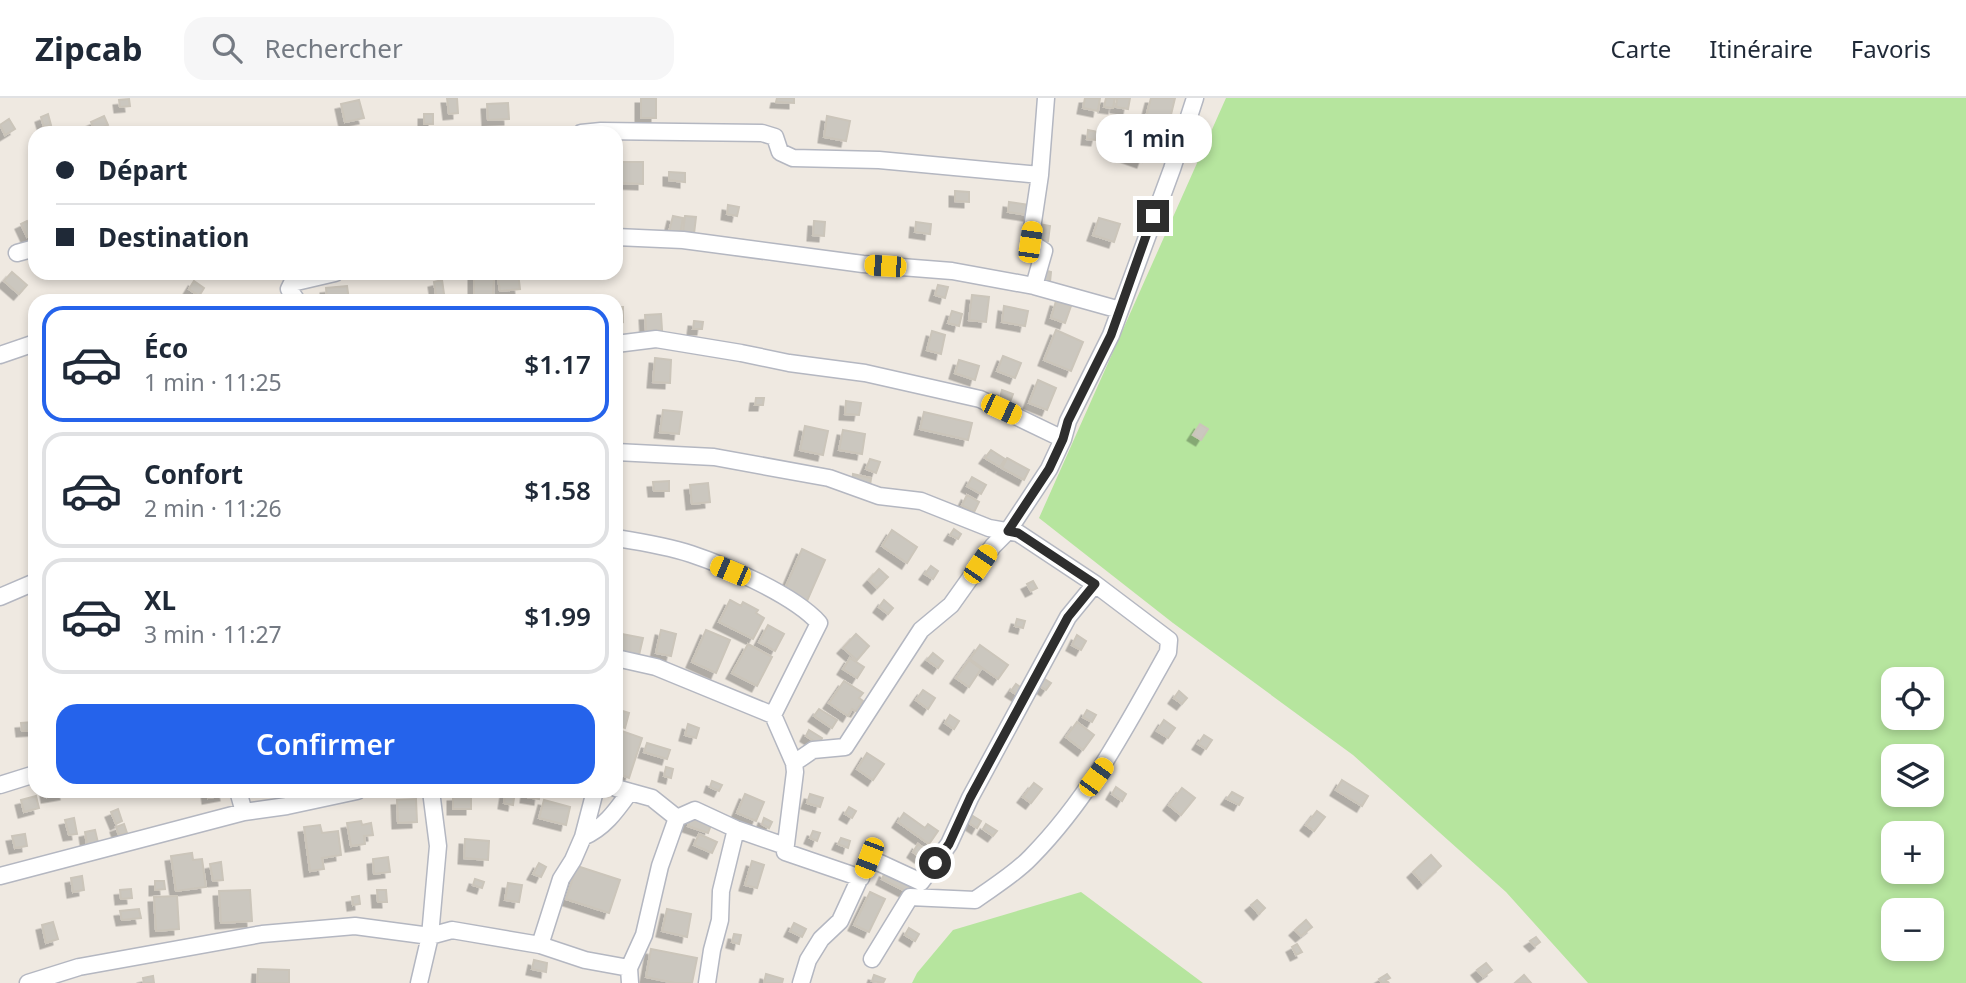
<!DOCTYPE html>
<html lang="fr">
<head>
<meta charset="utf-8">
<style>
  :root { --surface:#fff; --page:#f6f6f7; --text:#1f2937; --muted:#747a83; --line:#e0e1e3; --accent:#2563eb }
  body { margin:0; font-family:"Noto Sans",sans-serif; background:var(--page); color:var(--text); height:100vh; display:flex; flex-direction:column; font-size:26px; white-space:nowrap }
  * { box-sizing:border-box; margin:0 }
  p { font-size:23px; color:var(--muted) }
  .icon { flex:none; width:38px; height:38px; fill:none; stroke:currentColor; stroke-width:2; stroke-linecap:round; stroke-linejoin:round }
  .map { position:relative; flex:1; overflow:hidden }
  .drawer { position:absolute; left:28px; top:196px; width:595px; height:504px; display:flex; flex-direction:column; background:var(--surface); border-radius:21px; box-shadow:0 4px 10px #0003 }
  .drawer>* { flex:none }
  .hud { position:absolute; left:28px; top:28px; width:595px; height:154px; border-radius:21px; box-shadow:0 4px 10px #0003; display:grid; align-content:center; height:154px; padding:0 28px; background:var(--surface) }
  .tools { position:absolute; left:1881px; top:569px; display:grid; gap:14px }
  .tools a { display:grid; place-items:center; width:63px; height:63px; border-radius:14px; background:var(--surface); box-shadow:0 4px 10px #0003; font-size:35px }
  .end { position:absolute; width:32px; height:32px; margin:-16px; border:9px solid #2e2e2e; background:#fff; box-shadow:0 0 0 4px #fff }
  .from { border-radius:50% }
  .bubble { position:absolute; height:49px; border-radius:21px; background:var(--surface); box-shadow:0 4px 10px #0003; font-size:23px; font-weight:600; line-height:49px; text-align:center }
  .car { position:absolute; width:21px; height:42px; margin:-21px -10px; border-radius:9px; box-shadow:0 0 5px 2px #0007; background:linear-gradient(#f5c518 24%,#345 0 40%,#f5c518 0 76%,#345 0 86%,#f5c518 0) }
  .hud b { display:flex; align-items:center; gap:24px; height:66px; font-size:26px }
  .hud b+b { border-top:2px solid var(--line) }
  .hud i { width:18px; height:18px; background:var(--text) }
  ul { padding:12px 0 0; list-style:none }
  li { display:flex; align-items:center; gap:21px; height:116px; margin:0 14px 10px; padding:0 14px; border:4px solid var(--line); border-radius:21px }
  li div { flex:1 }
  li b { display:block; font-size:26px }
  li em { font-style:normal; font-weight:600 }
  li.on { border-color:var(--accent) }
  li>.icon { width:63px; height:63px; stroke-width:1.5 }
  .action { display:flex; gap:14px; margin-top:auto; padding:14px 28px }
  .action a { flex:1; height:80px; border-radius:21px; background:var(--accent); color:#fff; font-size:28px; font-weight:600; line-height:80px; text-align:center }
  header { display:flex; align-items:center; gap:42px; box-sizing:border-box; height:98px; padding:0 35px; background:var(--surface); border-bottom:2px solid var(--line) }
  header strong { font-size:33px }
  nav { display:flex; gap:38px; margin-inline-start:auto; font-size:24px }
  .search { width:490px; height:63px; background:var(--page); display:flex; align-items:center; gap:18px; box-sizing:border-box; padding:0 24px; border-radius:21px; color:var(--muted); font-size:26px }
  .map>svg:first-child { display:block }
  .green { fill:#b6e59e; fill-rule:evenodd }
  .building { fill:#cbc7bf; stroke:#cbc5ba; stroke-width:2; filter:url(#shadow) }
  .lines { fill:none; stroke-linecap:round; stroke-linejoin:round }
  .street-casing { stroke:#b4b7c1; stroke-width:19 }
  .street { stroke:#fff; stroke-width:16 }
  .route { stroke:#2e2e2e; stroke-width:9 }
</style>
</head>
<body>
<header>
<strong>Zipcab</strong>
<div class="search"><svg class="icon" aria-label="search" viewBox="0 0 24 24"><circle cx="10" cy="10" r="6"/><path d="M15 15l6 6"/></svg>Rechercher</div>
<nav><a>Carte</a><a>Itinéraire</a><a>Favoris</a></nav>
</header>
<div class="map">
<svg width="1966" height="885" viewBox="0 0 1966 885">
  <defs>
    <filter id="shadow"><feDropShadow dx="-5.5" dy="5.5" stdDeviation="0" flood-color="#0004"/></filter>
  </defs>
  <rect width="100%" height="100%" fill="#efe9e1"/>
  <path class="green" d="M1226,0H1966V885H1588L1506,794L1353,657L1173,525L1039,420ZM1894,581H1932V620H1894ZM1894,658H1932V696H1894ZM1894,735H1932V774H1894ZM1894,812H1932V850H1894Z
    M1081,794L1203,885H912L917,875L953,832Z"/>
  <path class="building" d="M447,0H457L458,15L449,16Z
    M641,0H656V20H641Z
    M777,0H794V5L776,4Z
    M1085,0H1100L1098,13L1083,10Z
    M1106,0H1115L1113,10L1104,9Z
    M1117,0H1130L1128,11L1116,9Z
    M1151,0H1175L1169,25L1146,19Z
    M129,1L130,8L120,9L119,2Z
    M359,2L364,20L345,24L341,6Z
    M508,5L509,21L488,22L487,6Z
    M48,16L51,27L44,29L41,19Z
    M424,16H433V26H424Z
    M104,18L108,27L95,33L91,24Z
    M827,18L850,23L846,43L824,39Z
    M9,21L15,31L5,37L0,27Z
    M1088,32L1098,34L1096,42L1087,41Z
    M1111,32L1123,35L1119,50L1106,46Z
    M1132,38L1149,45L1142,64L1125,58Z
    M619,64H643V86L619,85Z
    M669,74L685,75V84L669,82Z
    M955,93L969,94V104L955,103Z
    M1009,104L1030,107L1029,117L1008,114Z
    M728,107L739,109L737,118L727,116Z
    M673,118L683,120L680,136L669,134Z
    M685,118L696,119L694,136L683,135Z
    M1099,120L1120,126L1114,144L1093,137Z
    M27,123L34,136L27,139L21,126Z
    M814,123L825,124L824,138L813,137Z
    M916,124L931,126L930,136L915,134Z
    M1039,126L1050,128L1048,143L1037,141Z
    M1043,172L1051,174L1050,184L1041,183Z
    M12,174L27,187L19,196L4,183Z
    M474,175L494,176L493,202H474Z
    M497,175H518L520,191L500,193Z
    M442,182L445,203H437L434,184Z
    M194,183L204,190L199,198L189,191Z
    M938,187L948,189L945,200L935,197Z
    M347,188L349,202L327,203L326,190Z
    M972,197L989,199L986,224L969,222Z
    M1056,203L1071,208L1065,225L1051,220Z
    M1004,208L1028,213L1025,228L1002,224Z
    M616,209H623V224L616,223Z
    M952,213L962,216L959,228L948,225Z
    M661,216L662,232L646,233L645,217Z
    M694,223L703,224L702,231H693Z
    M1056,232L1083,244L1071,273L1044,262Z
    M932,233L945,237L941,256L927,252Z
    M1003,258L1021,265L1015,280L997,273Z
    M655,260L671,262L670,285L653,284Z
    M959,262L979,268L975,282L955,275Z
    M1038,282L1056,290L1047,312L1029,305Z
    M1002,292L1013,296L1010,304L1000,300Z
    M756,300H764L763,307H755Z
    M846,303L861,305L859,317L845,316Z
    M663,312L682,314L679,336L660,334Z
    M924,314L972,325L968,342L920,331Z
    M1200,326L1208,331L1201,342L1193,337Z
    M805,328L828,333L823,357L800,352Z
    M843,332L865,336L862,356L839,352Z
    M991,352L1005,361L1000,369L985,360Z
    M1007,360L1029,372L1024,382L1002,370Z
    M870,361L880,364L876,375L866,371Z
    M853,376L871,380L870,388L852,384Z
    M972,379L986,387L981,396L967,388Z
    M669,383V393H654L653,384Z
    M708,385L710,404L692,406L690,387Z
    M967,397L979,404L974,414L962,407Z
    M954,431L961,436L958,441L950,437Z
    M892,432L917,449L907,465L882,448Z
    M802,451L825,462L807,503L784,493Z
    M931,468L938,473L933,481L925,476Z
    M879,471L888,479L877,490L869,482Z
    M1033,483L1037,490L1031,493L1027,486Z
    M730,502L741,508L743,504L758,512L756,515L764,520L753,541L719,524Z
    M884,502L893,510L888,516L879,509Z
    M1017,521L1025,523L1023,530L1015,528Z
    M768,527L784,536L775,553L759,544Z
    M661,532L676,536L671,558L656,555Z
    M706,532L730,542L716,575L692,564Z
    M622,536L643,540L639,557L619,553Z
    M856,536L869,548L857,562L843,550Z
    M1077,537L1086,543L1081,552L1072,547Z
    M748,546L772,559L757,588L732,575Z
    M980,547L1008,567L998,581L970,561Z
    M933,555L943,563L938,570L927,562Z
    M850,560L864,569L857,580L843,571Z
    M969,562L981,571L969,589L956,580Z
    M616,565L622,566L621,582H616Z
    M1043,580L1051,585L1046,592L1038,587Z
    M844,583L863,595L859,600L863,603L856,613L852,611L848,618L829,605Z
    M1016,586L1023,591L1019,598L1011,593Z
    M923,592L935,600L928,611L916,602Z
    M1179,593L1187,600L1182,606L1174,600Z
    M616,611L629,615L625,630L616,627Z
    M819,611L837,622L832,630L814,618Z
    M1087,612L1096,617L1092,624L1083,619Z
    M950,617L959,623L954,631L945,625Z
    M1164,622L1175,630L1168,640L1157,633Z
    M34,624L35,632L22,633L21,625Z
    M1077,624L1094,637L1083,652L1066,639Z
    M688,626L699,630L696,640L685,637Z
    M616,631L642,640L629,680L616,675Z
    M809,632L822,640L819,646L806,638Z
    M1204,637L1212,642L1206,651L1198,646Z
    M647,645L670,652L667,661L644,654Z
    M867,655L884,666L873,682L857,671Z
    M666,669L673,671L671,680L664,678Z
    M1342,682L1368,698L1362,708L1336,692Z
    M712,683L722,687L719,693L710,689Z
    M1034,685L1042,691L1031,705L1023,699Z
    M1116,689L1126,696L1122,703L1112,696Z
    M1182,690L1195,700L1181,717L1169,707Z
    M46,693H64L65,696L47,699Z
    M207,693H224L225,697L208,700Z
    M506,693H515L513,707L504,705Z
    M527,693H540L539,701L526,699Z
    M1232,694L1243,700L1239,707L1227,701Z
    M745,696L764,704L756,723L737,715Z
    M810,696L823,700L820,709L807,705Z
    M471,697V711H453V698Z
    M36,698L39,710L24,714L21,702Z
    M416,701L417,724L398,725L397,702Z
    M544,702L570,709L566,727L539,720Z
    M849,709L856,713L852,720L845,716Z
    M118,711L122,723L116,726L111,714Z
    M1317,713L1325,719L1314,733L1306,727Z
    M904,715L925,730L928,726L938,733L929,746L898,724Z
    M691,717L712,724L708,735L688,728Z
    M973,718L981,723L977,730L969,725Z
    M74,720L77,736L69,737L65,722Z
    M764,720L772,724L769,730L762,726Z
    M361,723L362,727L371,725L373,737L364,738L365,746L351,748L347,725Z
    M124,726L127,735L119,737L116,729Z
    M986,726L997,733L993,738L983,731Z
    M320,727L322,735L338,733L341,757L322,760L324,771L310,773L304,729Z
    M95,732L98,745L87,747L85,734Z
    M813,733L820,735L817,743L810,740Z
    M25,736L27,748L15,750L12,738Z
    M699,736L717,744L712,755L694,747Z
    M841,740L850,743L848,750L838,746Z
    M465,741L489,743L488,762L464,760Z
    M918,746L925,751L920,759L913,754Z
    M192,755L193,762L202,761L206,789L176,793L171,758Z
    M1431,757L1441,768L1423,785L1413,774Z
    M388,759L390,774L374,776L373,761Z
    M752,763L764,767L757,790L745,787Z
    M221,764L223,782L213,783L210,766Z
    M539,765L546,769L541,779L533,776Z
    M577,768L620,782L609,815L566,801Z
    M885,774L911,788L907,794L882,781Z
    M82,778L84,792L73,794L71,780Z
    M475,781L484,784L482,790L473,787Z
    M155,783H164L165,791L155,792Z
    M508,785L522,787L519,804L505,802Z
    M131,791L132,800L121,801L120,792Z
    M250,792L252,823L221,825L219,793Z
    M377,792H386L387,804H378Z
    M870,794L885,801L869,834L854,827Z
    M177,798L179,831L156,833L154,799Z
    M359,798L360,806L353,807L352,799Z
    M1257,802L1265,810L1259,816L1251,807Z
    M139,811L141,820L122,822L120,813Z
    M667,811L691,816L687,839L662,833Z
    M1306,822L1312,829L1301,838L1295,832Z
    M53,824L58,841L46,845L42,827Z
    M794,825L806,831L802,839L790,833Z
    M909,830L919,836L915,843L905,837Z
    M734,836L741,837L739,846L732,844Z
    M1536,839L1540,844L1535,848L1530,843Z
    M1297,846L1302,854L1296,857L1292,849Z
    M651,851L697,860L692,885H675L646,879Z
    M534,862L547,865L546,874L532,871Z
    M1486,865L1492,872L1483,879L1477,872Z
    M258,871L289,872V885H257Z
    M766,876L783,881L782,885H764Z
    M1387,876L1390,880L1386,882L1388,884L1382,885L1379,881Z
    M874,877L885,881L883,885L872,883Z
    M1524,877L1531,885H1515Z
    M153,878L154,885H144L143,880Z"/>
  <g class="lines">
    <g class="street-casing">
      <path id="street" d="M581,35L601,33L762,35L775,39L780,54L793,60L879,62L1040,77
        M616,139L683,142L863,166L952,173L1034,188L1120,212
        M17,155L35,150
        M1034,188L1044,153L1030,144L1040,77L1046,0
        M297,203L289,191L292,185L335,175
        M616,246L656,241L741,255L789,265L865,275L980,301L1063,341
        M0,257L35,245
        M616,354L714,359L829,380L879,398L921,403L989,430L1018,435L1095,486L1169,542L1168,554C1127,627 1090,699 1031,759C1015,776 993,789 975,802L910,799L872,861
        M616,440C641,444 667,448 691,456C727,468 794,497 819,525L773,617
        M0,499L35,484
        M616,560L656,569L773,617L794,665L795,674L785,754L861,780
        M794,665L813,652L845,649L921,532L951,507L993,448L1008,433L1049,371L1063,341L1068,323L1111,237L1172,71L1195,0
        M0,687L35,676
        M616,690L652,700L677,720L695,712L736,731L785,748
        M238,693L244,714
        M583,739L595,693
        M0,778L244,714L287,708L357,693
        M540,847L561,781L573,762L583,739C604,730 616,713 629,695
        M28,885L79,869L262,836L355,828L430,838L452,832L540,847L585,862L629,870
        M419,885L430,838L438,748L431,693
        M630,885L629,870L644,837L660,768L677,720
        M707,885L712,852L720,822L721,793L736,731
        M801,885L808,862L821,841L840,823L869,760L921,784L949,746L970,700L1068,519L1095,486"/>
    </g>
    <use href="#street" class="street"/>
  </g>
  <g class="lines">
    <path class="route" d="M935,765L949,746L970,700L1068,519L1095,486L1018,435L1008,433L1049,371L1063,341L1068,323L1111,237L1153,118"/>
  </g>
</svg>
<div class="tools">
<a><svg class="icon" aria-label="locate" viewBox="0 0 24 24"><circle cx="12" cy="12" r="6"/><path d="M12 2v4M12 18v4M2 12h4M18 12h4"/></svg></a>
<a><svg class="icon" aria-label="layers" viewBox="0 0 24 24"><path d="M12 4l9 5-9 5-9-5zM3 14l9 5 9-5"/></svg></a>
<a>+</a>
<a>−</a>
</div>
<i class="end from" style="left:935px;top:765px"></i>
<i class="end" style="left:1153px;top:118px"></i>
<div class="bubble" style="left:1096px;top:16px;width:116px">1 min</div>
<i class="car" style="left:1030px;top:144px;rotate:8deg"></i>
<i class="car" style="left:885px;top:168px;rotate:274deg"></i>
<i class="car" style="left:1001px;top:311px;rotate:115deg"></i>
<i class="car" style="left:980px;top:466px;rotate:34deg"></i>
<i class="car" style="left:730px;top:473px;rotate:293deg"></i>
<i class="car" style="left:1096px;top:679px;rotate:36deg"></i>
<i class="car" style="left:869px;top:760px;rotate:201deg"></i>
<div class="hud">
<b><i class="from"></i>Départ</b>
<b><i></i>Destination</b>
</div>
<section class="drawer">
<ul>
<li class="on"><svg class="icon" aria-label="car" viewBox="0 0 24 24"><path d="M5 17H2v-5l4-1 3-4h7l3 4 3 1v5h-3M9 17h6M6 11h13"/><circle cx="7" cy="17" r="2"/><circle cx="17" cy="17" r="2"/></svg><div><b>Éco</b><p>1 min · 11:25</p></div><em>$1.17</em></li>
<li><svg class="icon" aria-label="car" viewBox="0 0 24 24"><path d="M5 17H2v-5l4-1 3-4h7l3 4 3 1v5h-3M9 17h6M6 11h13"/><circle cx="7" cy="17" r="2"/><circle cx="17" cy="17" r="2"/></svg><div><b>Confort</b><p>2 min · 11:26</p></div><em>$1.58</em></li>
<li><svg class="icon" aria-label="car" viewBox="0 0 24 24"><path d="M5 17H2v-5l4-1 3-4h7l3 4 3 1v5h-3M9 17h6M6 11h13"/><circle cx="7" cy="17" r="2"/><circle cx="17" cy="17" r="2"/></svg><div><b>XL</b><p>3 min · 11:27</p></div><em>$1.99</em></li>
</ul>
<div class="action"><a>Confirmer</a></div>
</section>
</div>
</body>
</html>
